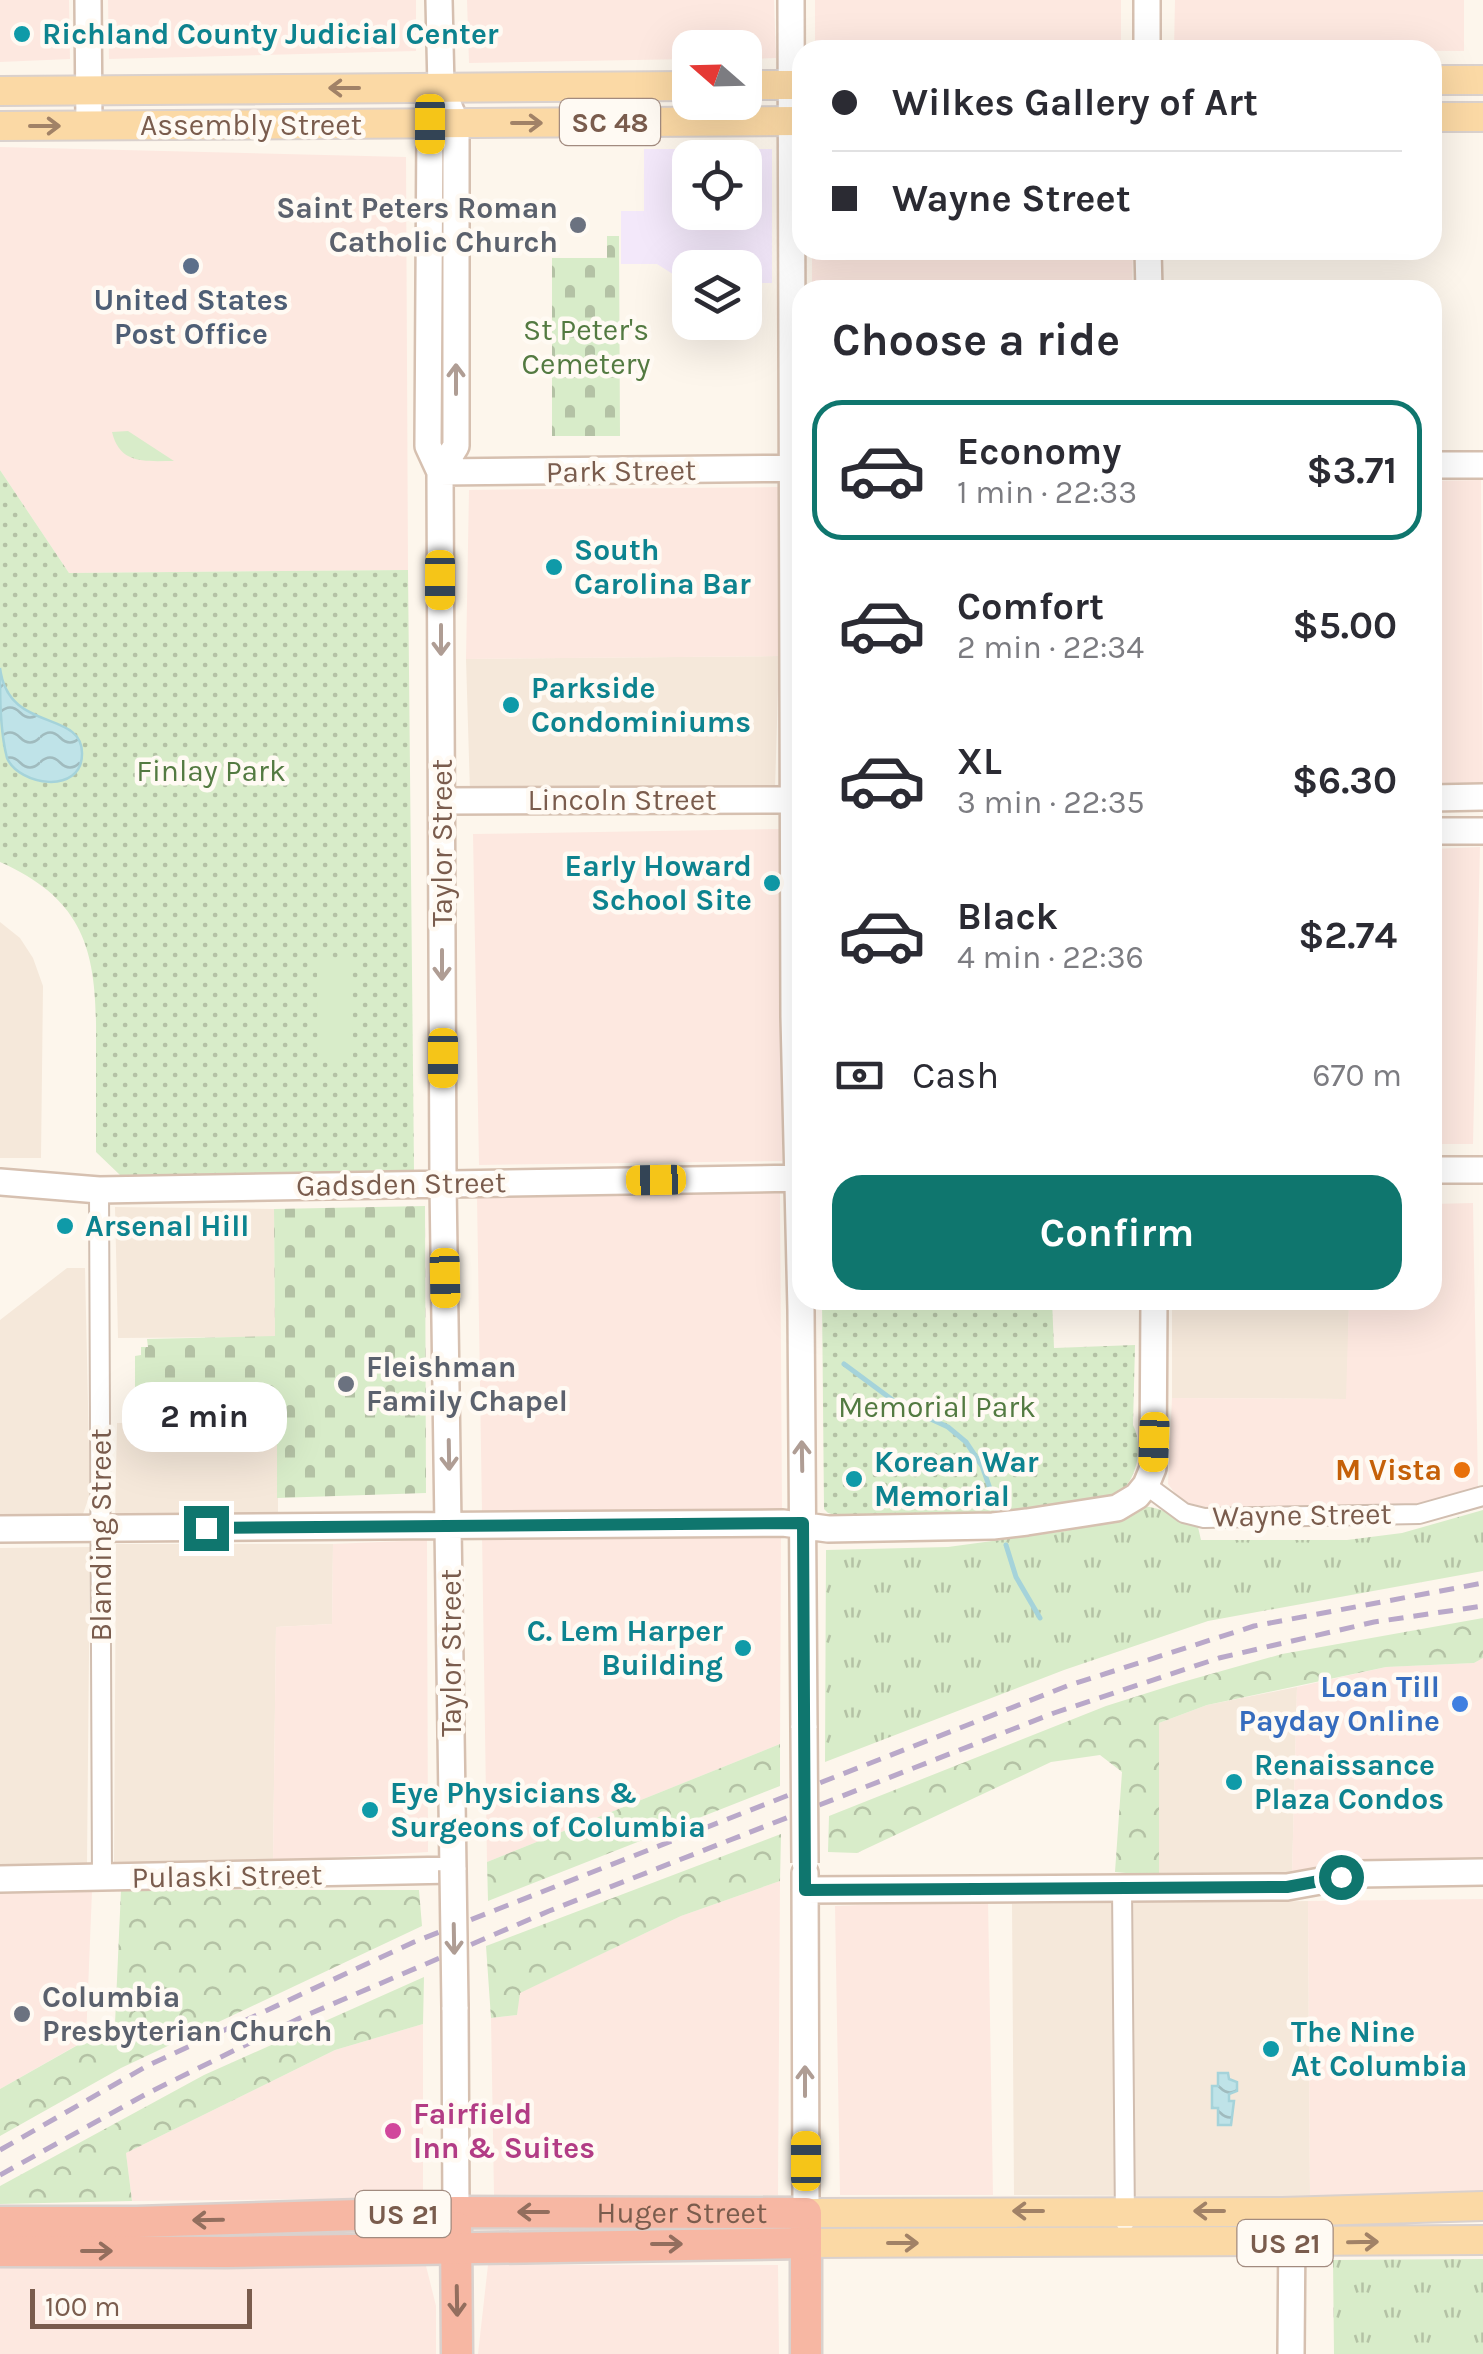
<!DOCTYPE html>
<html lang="en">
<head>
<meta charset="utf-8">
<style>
  :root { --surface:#fff; --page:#f2f2f3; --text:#2b2b33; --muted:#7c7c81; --line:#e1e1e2; --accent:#0f766e }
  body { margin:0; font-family:Karla,sans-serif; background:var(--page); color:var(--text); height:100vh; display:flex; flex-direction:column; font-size:38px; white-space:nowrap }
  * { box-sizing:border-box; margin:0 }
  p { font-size:32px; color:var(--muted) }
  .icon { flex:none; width:55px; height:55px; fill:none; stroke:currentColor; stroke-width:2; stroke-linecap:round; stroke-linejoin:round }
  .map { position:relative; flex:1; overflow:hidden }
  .panel { position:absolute; left:792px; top:280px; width:650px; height:1030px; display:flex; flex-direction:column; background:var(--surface); border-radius:30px; box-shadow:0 10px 40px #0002 }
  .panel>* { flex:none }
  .guide { position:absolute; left:792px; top:40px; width:650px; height:220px; border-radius:30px; box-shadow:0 10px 40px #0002; display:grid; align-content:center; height:220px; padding:0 40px; background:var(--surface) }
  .needle { width:65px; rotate:290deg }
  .controls { position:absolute; left:672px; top:30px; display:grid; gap:20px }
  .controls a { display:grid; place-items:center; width:90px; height:90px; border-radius:20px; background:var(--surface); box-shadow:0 10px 40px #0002; font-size:50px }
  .scale { position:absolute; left:30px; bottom:25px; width:222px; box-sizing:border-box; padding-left:10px; border:5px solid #7a5c4d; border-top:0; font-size:28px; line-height:35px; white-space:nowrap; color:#7a5c4d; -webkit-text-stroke:8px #fffaf3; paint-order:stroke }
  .end { position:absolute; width:45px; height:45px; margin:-22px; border:12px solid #0f766e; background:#fff; box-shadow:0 0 0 5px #fff }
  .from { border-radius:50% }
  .bubble { position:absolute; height:70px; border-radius:30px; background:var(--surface); box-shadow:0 10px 40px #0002; font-size:32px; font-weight:700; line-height:70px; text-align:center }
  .car { position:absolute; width:30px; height:60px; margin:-30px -15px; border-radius:12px; box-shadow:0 0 8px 2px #0007; background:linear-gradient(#f5c518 24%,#345 0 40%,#f5c518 0 76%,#345 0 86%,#f5c518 0) }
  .guide b { display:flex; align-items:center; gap:35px; height:95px; font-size:38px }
  .guide b+b { border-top:2px solid var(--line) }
  .guide i { width:25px; height:25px; background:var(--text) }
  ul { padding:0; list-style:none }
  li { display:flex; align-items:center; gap:30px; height:140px; margin:0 20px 15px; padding:0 20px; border:5px solid transparent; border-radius:30px }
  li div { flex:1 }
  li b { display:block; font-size:38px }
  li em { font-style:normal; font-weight:700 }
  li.on { border-color:var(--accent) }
  li>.icon { width:90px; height:90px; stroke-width:1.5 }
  h2 { padding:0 40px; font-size:45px; line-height:120px }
  .pay { display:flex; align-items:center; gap:25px; height:110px; padding:0 40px; font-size:38px }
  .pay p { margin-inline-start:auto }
  .primary-button { display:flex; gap:20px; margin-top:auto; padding:20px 40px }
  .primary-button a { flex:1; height:115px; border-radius:30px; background:var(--accent); color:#fff; font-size:40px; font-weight:700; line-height:115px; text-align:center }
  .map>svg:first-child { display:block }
  .residential { fill:#f5e8da }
  .commercial { fill:#fde8e0 }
  .education { fill:#f3e8fa; fill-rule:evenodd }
  .grass { fill:url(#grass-tufts) }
  .forest { fill:url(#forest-crowns) }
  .cemetery { fill:url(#cemetery-stones) }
  .park { fill:url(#park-dots) }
  .pitch { fill:#d8ecc9 }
  .water { fill:url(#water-waves); stroke:#a5d3da; stroke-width:2.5 }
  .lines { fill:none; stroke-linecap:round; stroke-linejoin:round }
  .stream { stroke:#a5d3da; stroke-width:5 }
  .street-casing { stroke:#d1beb0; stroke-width:22 }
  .secondary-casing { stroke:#d6c0b0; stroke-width:30 }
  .primary-casing { stroke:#dad1cd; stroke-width:32 }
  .highway-casing { stroke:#dad1cd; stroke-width:35 }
  .street { stroke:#fff; stroke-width:18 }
  .secondary { stroke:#fff; stroke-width:25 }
  .primary { stroke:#fbd9a5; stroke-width:28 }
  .highway { stroke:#f7b7a3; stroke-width:30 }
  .rail { stroke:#b9a8c9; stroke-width:5; stroke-dasharray:15 10; stroke-linecap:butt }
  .secondary-bridge-casing { stroke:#d6c0b0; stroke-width:30; stroke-linecap:butt }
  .secondary-bridge { stroke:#fff; stroke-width:25 }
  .oneway { stroke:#a18267 }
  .oneway2 { stroke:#af9d94 }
  .oneway3 { stroke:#936e5e }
  .route { stroke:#0f766e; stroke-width:12 }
  .culture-dot { fill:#0f9aa8; stroke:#fffaf3; stroke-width:4 }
  .worship-dot { fill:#6b7280; stroke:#fffaf3; stroke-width:4 }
  .service-dot { fill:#5c6f8a; stroke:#fffaf3; stroke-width:4 }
  .food-dot { fill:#e8710a; stroke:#fffaf3; stroke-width:4 }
  .shop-dot { fill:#3f7fe0; stroke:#fffaf3; stroke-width:4 }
  .hotel-dot { fill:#d1479c; stroke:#fffaf3; stroke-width:4 }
  .labels { text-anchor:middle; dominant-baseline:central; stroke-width:9; stroke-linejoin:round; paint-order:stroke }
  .shield { fill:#fffaf3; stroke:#a28b7f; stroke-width:2.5 }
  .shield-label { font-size:28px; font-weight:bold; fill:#7a5c4d }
  .culture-label { font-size:30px; font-weight:bold; fill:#0d838f; stroke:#fffaf3; text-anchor:start }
  .street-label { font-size:30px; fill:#7a5c4d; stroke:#fffaf3 }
  .worship-label { font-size:30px; font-weight:bold; fill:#5b616d; stroke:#fffaf3; text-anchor:start }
  .service-label { font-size:30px; font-weight:bold; fill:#4e5e75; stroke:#fffaf3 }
  .park-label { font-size:30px; fill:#537a41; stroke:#fffaf3 }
  .food-label { font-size:30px; font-weight:bold; fill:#c56008; stroke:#fffaf3; text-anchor:end }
  .shop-label { font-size:30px; font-weight:bold; fill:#366cbe; stroke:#fffaf3; text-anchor:end }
  .hotel-label { font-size:30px; font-weight:bold; fill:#b23c85; stroke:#fffaf3; text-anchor:start }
</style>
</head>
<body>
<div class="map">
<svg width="1483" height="2354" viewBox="0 0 1483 2354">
  <defs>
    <pattern id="grass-tufts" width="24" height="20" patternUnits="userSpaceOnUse" patternTransform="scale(2.5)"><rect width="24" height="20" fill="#d8ecc9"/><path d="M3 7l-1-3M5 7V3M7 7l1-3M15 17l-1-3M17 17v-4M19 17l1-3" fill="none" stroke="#b4c2a5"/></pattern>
    <pattern id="forest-crowns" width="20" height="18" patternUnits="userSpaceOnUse" patternTransform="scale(2.5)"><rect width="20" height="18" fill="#d8ecc9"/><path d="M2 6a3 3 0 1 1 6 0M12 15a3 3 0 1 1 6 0" fill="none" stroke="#b4c2a5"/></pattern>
    <pattern id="cemetery-stones" width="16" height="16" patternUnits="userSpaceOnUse" patternTransform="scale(2.5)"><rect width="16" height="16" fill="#d8ecc9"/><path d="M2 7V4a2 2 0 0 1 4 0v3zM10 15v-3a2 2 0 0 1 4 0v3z" fill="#b4c2a5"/></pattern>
    <pattern id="park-dots" width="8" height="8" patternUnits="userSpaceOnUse" patternTransform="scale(2.5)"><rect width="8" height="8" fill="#d8ecc9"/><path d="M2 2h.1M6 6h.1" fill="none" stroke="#b4c2a5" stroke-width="1.8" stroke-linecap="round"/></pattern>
    <pattern id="water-waves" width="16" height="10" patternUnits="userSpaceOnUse" patternTransform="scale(2.5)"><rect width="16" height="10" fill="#bfe3e8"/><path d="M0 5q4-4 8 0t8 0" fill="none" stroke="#a0bbbe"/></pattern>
  </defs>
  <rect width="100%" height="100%" fill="#fdf6ec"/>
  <path class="residential" d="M779,656L775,789L470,792L466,659Z
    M0,922L20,938L33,958L43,986L41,1158H0Z
    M115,1207L274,1209L275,1337L118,1338Z
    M67,1268H85L90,1494L83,1514L68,1520L0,1519V1320Z
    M1172,1300H1349L1347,1399L1172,1398Z
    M278,1420V1518L115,1519L117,1423Z
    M116,1544H333L332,1624L276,1627L273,1861L114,1864Z
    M90,1547L87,1864H0V1548Z
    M1297,1687L1292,1874L1159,1876V1723L1207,1705Z
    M1308,1901L1310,2197L1014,2195L1012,1904Z"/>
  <path class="commercial" d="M0,0H69L70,59L0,62Z
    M108,0H416V51L109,59Z
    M467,0H774L776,58L745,59V48H690V59L469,63Z
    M815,0H1121V50H815Z
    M1175,0H1464V51L1174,49Z
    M0,147L406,157L408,570L69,573L0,470Z
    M812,250H1133L1132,290H812Z
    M1481,480L1483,790L1433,791L1432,481Z
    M778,487L779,656L466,659L469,490Z
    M780,829L782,1161L479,1165L473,834Z
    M1480,847L1473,1144H1433V849Z
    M780,1192L782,1510L482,1512L477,1197Z
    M1473,1203L1478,1488L1430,1505L1209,1508L1181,1501L1168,1484L1172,1398L1346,1399L1349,1300H1432L1433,1204Z
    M781,1531L780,1744L487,1862L482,1534Z
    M427,1540L428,1852L273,1861L276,1627L332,1624L333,1544Z
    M1483,1658V1860L1292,1874L1297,1687L1386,1667L1474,1663Z
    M780,1881L778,2195H494L491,2018L517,2015L519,1993L681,1916Z
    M92,1891L86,2040L0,2089V1892Z
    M1483,1899V2196L1310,2197L1308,1901Z
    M988,1900L993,2195H840L835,1906Z
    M423,2024V2198L132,2201L126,2153L335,2050Z
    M488,2265H778L779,2354H478Z
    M426,2266L436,2306V2354H0V2268Z"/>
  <path class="education" d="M644,149H772V283H745V268H690V283H687L657,264H621V211H644ZM690,158H745V212H690Z"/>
  <path class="grass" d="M128,431L174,461C145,461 120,465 112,432Z
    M1143,1506C1164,1508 1179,1519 1198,1527L1201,1540H1347L1402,1533L1483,1510V1571L1208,1621L1064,1670L825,1762L826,1550L948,1547L1066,1531Z
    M1483,2259V2354H1334L1333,2260Z"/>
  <path class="forest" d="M1483,1618V1658L1474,1663L1386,1667L1207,1705L1159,1723V1876L1115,1872L1122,1772L1100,1755L1051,1762L857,1853L828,1852L829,1816L1106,1706L1179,1683L1282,1654Z
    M780,1744V1786L488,1901L487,1862Z
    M781,1834L780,1881L681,1916L520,1993L517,2015L491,2018L486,1946Z
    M121,1890H419L422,1926L121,2068L0,2136V2089L115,2024Z
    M424,1977L423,2024L335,2050L126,2153L132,2201L0,2204V2186L204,2075Z"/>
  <path class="cemetery" d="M607,236H619L620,436H552V258H607Z
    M425,1206L426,1493L277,1498V1420L135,1423V1356L141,1355V1347H148L147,1339L275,1336L274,1209Z"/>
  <path class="park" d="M0,470L69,573L408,570L414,1171L120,1175L96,1152C96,1116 96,1080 96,1044C97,956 88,901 0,862Z
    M822,1300H1052L1054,1348L1135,1345L1133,1425C1144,1446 1137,1482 1117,1494C1085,1513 863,1525 828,1513L824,1509Z"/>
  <path class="pitch" d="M317,960H352L353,1061L318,1062Z"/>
  <path class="water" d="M0,668C8,734 83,709 82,754C82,795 19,786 7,758C0,731 0,698 0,668Z
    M1218,2073H1228L1229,2079L1237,2082V2091L1229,2094V2101H1234L1231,2125H1218V2108H1212V2086H1218Z"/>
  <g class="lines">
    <path class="stream" d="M844,1364L898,1404L948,1427L966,1442L982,1466L999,1514
      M1006,1545L1016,1577L1040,1618"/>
    <g class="street-casing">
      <path id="street" d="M99,1190L102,1879
        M1146,1485L1184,1513L1204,1518L1419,1514L1483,1496
        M1122,1888L1125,2222"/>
    </g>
    <g class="secondary-casing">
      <path id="secondary" d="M88,0L89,126
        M791,0L794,1017L801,1310L804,1728
        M1147,0V50
        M1148,250L1149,290
        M1432,465H1483
        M440,472L456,446V123L448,104
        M440,472L802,468
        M1432,798L1483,797
        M442,801L802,800
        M1432,831H1483
        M1432,1170H1483
        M0,1182L99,1190L802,1178
        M0,1529L783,1523L828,1529L993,1526L1027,1522L1117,1508L1137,1496L1146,1485L1153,1468L1154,1300
        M805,1873L806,2213
        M0,1879L453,1870L443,1183L440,472L428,446L430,124L441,88L439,0
        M805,1890L1287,1887L1359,1874L1483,1872
        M455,2007L456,2212
        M1291,2354L1292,2224"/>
    </g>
    <g class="primary-casing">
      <path id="primary" d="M1432,80H1483
        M745,85H802
        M0,91L690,86
        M1432,117H1483
        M0,126L802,121
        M806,2213L1282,2212L1483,2206
        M806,2243L1483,2240"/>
    </g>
    <g class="highway-casing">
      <g id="highway">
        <path id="s1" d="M0,2222H137L456,2212L806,2213V2354"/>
        <path d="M456,2227L457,2354"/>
        <path d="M0,2251L227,2252L806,2243"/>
      </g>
    </g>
    <use href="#street" class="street"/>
    <use href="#secondary" class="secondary"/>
    <use href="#primary" class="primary"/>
    <use href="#highway" class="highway"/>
    <path class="rail" d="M0,2150L147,2066L414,1942L1067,1686L1254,1626L1483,1583
      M0,2175L148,2093L300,2018L549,1911L1054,1713L1219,1658L1374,1622L1483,1606"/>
    <g class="secondary-bridge-casing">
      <path id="secondary-bridge" d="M804,1728L805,1863
        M453,1870L455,2007"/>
    </g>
    <use href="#secondary-bridge" class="secondary-bridge"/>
  </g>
  <defs><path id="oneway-shaft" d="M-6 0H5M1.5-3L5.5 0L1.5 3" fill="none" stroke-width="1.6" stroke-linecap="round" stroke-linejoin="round" transform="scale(2.5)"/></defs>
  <g class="oneway">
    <use href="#oneway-shaft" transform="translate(344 88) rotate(180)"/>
    <use href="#oneway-shaft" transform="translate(527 123)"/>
    <use href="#oneway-shaft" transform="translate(45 126)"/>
    <use href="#oneway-shaft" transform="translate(1028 2211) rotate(-180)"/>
    <use href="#oneway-shaft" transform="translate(1209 2211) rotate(-180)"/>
    <use href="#oneway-shaft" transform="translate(1363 2242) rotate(-1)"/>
    <use href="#oneway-shaft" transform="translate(903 2243)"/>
  </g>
  <g class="oneway2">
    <use href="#oneway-shaft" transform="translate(456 379) rotate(-90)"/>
    <use href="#oneway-shaft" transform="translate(441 640) rotate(90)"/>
    <use href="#oneway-shaft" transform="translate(442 965) rotate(90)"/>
    <use href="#oneway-shaft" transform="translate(449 1455) rotate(89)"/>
    <use href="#oneway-shaft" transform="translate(802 1456) rotate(-91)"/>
    <use href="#oneway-shaft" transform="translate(454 1939) rotate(89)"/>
    <use href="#oneway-shaft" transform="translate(805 2081) rotate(-90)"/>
  </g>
  <g class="oneway3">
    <use href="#oneway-shaft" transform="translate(533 2212) rotate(-180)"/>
    <use href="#oneway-shaft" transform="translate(208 2220) rotate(179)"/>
    <use href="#oneway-shaft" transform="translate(667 2244)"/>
    <use href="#oneway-shaft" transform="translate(97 2251)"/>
    <use href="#oneway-shaft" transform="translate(457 2301) rotate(89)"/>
  </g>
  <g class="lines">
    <path class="route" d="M206,1528L803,1523L805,1890L1287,1887L1341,1877"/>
  </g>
  <g class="culture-dot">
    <circle cx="22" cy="34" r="10"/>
    <circle cx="554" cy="567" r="10"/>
    <circle cx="511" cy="705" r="10"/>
    <circle cx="772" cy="883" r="10"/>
    <circle cx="65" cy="1226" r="10"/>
    <circle cx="854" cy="1479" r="10"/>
    <circle cx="743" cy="1648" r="10"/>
    <circle cx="1234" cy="1782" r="10"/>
    <circle cx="370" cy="1810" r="10"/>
    <circle cx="1271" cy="2049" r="10"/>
  </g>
  <g class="worship-dot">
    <circle cx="578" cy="225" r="10"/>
    <circle cx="346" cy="1384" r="10"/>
    <circle cx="22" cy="2014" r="10"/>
  </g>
  <circle class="service-dot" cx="191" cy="266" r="10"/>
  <circle class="food-dot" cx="1462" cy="1470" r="10"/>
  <circle class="shop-dot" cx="1460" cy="1704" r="10"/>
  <circle class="hotel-dot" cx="393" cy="2131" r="10"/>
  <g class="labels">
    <g class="shield">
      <rect x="560" y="99" width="100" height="46" rx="8"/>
      <rect x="355.5" y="2191" width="95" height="46" rx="8"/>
      <rect x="1237.5" y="2220" width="95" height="46" rx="8"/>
    </g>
    <g class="shield-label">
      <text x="610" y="122">SC 48</text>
      <text x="403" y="2214">US 21</text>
      <text x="1285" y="2243">US 21</text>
    </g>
    <g class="culture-label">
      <text x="42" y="34">Richland County Judicial Center</text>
      <text x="574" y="550">South<tspan x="574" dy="34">Carolina Bar</tspan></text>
      <text x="531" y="688">Parkside<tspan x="531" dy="34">Condominiums</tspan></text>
      <text x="752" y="866" text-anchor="end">Early Howard<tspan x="752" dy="34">School Site</tspan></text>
      <text x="85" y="1226">Arsenal Hill</text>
      <text x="874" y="1462">Korean War<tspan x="874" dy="34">Memorial</tspan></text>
      <text x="723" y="1631" text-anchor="end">C. Lem Harper<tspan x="723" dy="34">Building</tspan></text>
      <text x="1254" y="1765">Renaissance<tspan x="1254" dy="34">Plaza Condos</tspan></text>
      <text x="390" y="1793">Eye Physicians &amp;<tspan x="390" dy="34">Surgeons of Columbia</tspan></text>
      <text x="1291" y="2032">The Nine<tspan x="1291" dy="34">At Columbia</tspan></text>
    </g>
    <g class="street-label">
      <text x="251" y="125">Assembly Street</text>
      <text transform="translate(621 471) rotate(-1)">Park Street</text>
      <text x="622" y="800">Lincoln Street</text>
      <text transform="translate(442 843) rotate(-90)">Taylor Street</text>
      <text transform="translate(401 1184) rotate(-1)">Gadsden Street</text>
      <text transform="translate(1302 1515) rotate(-1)">Wayne Street</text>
      <text transform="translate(101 1535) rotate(-90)">Blanding Street</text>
      <text transform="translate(451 1653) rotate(-90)">Taylor Street</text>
      <text transform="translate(227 1876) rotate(-1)">Pulaski Street</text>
      <text stroke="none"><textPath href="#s1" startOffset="682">Huger Street</textPath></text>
    </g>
    <g class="worship-label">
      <text x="558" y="208" text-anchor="end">Saint Peters Roman<tspan x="558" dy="34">Catholic Church</tspan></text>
      <text x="366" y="1367">Fleishman<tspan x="366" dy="34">Family Chapel</tspan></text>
      <text x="42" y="1997">Columbia<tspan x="42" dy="34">Presbyterian Church</tspan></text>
    </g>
    <g class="service-label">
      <text x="191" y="300">United States<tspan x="191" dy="34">Post Office</tspan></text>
    </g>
    <g class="park-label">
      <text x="586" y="330">St Peter's<tspan x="586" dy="34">Cemetery</tspan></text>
      <text x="211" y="771">Finlay Park</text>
      <text x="937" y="1407">Memorial Park</text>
    </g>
    <g class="food-label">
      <text x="1442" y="1470">M Vista</text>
    </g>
    <g class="shop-label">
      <text x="1440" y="1687">Loan Till<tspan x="1440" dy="34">Payday Online</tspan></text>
    </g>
    <g class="hotel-label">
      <text x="413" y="2114">Fairfield<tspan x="413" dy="34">Inn &amp; Suites</tspan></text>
    </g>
  </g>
</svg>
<div class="controls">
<a><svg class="needle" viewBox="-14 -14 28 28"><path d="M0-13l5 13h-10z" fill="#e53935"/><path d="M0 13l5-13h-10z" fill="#7c7c81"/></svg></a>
<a><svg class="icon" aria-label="locate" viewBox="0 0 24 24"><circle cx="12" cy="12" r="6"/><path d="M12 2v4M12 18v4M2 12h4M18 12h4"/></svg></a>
<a><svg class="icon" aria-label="layers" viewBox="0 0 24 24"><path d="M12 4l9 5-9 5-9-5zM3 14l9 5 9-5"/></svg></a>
</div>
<div class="scale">100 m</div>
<i class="end from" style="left:1341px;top:1877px"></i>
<i class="end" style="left:206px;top:1528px"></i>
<div class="bubble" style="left:122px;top:1382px;width:165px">2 min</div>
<i class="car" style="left:430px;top:124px;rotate:180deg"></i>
<i class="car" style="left:440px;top:580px;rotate:180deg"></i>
<i class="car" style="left:443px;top:1058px;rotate:180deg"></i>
<i class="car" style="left:656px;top:1180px;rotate:269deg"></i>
<i class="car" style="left:445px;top:1278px;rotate:179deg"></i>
<i class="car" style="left:1154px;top:1442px;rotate:182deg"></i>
<i class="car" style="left:806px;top:2161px;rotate:0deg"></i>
<div class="guide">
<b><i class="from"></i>Wilkes Gallery of Art</b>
<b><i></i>Wayne Street</b>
</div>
<section class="panel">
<h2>Choose a ride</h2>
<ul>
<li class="on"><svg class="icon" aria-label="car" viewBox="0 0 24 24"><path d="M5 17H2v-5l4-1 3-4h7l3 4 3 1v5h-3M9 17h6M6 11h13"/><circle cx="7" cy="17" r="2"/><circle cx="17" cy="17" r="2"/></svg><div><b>Economy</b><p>1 min · 22:33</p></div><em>$3.71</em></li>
<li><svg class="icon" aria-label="car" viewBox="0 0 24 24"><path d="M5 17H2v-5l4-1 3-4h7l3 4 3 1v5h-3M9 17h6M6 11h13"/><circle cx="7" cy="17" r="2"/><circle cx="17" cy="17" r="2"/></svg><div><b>Comfort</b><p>2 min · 22:34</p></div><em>$5.00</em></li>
<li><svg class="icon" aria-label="car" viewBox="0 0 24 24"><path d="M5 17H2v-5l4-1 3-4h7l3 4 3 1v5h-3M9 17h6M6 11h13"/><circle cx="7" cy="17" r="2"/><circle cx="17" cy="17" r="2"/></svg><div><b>XL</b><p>3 min · 22:35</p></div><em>$6.30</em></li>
<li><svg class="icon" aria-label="car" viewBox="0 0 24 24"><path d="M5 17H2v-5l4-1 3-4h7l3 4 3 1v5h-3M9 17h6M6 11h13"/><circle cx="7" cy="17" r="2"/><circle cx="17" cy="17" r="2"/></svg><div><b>Black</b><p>4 min · 22:36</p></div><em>$2.74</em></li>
</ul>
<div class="pay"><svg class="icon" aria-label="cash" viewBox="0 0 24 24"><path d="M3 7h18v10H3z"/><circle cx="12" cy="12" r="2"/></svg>Cash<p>670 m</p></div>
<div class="primary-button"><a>Confirm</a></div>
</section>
</div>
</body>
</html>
